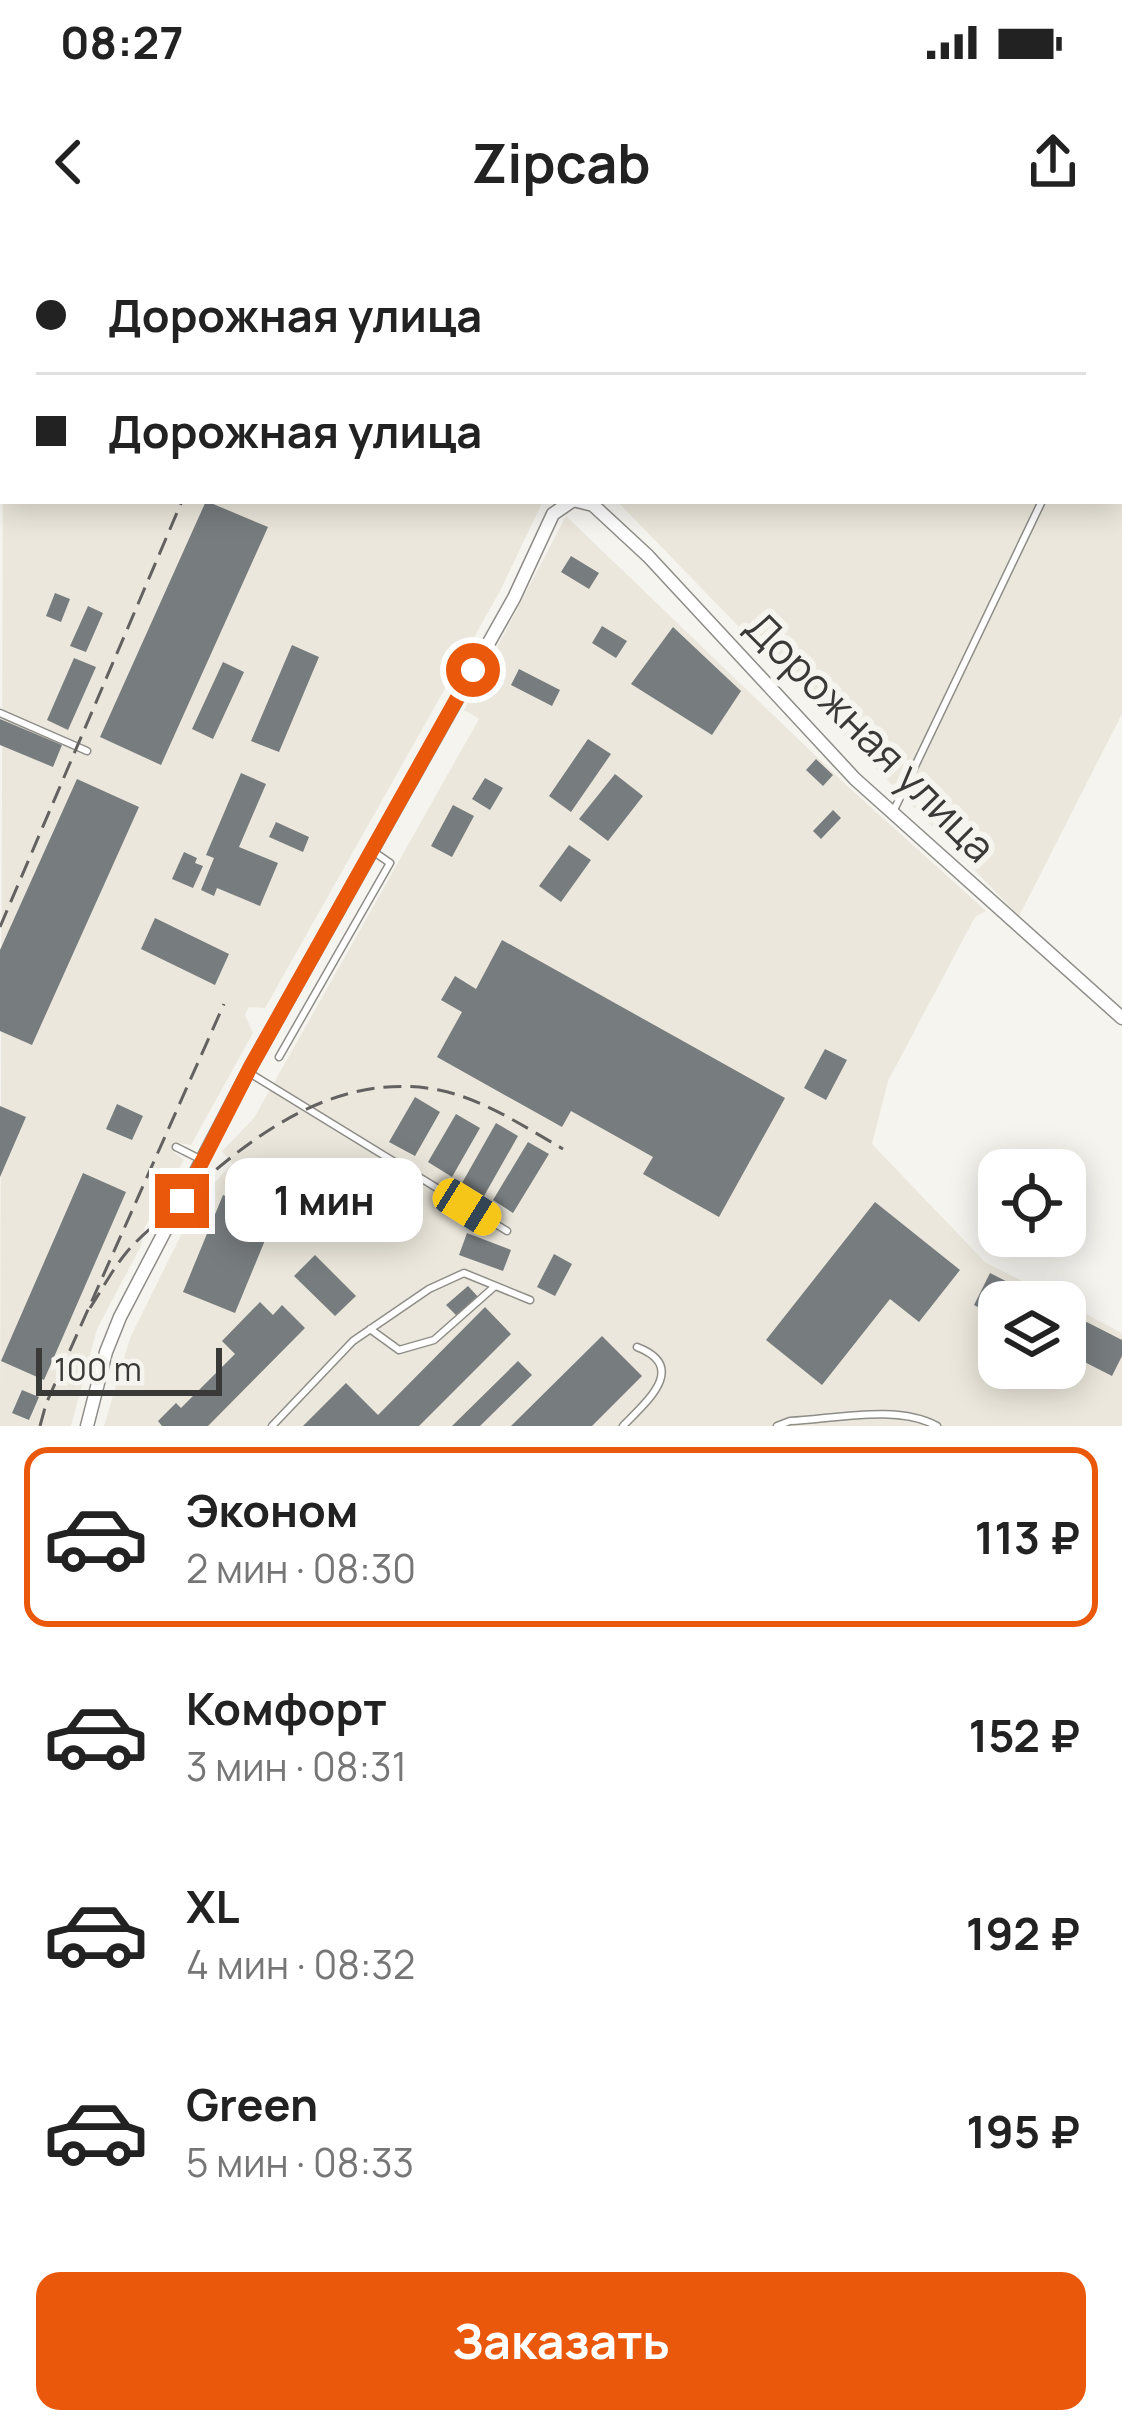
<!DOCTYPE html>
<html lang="ru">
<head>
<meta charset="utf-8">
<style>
  :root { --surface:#fff; --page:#f2f2f2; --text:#222; --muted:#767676; --line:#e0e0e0; --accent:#ea580c }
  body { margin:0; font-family:Manrope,sans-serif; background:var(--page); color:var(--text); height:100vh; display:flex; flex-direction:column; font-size:45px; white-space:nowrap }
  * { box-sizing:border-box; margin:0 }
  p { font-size:39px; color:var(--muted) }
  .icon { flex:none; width:66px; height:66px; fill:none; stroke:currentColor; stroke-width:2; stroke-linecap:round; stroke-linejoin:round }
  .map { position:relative; height:1186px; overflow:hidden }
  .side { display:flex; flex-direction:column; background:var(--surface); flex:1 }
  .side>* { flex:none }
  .hud { position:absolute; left:0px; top:0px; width:1122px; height:264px; box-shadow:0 6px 30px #0003; display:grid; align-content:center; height:264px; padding:0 36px; background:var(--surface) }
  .tools { position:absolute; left:978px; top:909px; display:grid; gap:24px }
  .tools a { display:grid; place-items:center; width:108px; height:108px; border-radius:24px; background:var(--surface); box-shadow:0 6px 30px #0003; font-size:60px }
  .scale { position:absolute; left:36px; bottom:30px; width:186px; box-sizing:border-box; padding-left:12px; border:6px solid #393937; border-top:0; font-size:33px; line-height:42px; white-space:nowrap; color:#393937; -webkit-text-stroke:9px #f6f4ef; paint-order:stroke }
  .end { position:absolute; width:54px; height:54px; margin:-27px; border:15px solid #ea580c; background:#fff; box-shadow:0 0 0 6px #fff }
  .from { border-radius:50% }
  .bubble { position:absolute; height:84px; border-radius:24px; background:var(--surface); box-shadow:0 6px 30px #0003; font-size:39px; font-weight:700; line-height:84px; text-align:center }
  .car { position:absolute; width:36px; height:72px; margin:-36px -18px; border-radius:15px; box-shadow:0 0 9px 3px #0007; background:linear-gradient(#f5c518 24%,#345 0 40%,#f5c518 0 76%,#345 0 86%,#f5c518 0) }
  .hud b { display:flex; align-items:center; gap:42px; height:114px; font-size:45px }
  .hud b+b { border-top:3px solid var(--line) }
  .hud i { width:30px; height:30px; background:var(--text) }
  ul { padding:21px 0 0; list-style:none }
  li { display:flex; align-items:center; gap:36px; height:180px; margin:0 24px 18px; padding:0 12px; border:6px solid transparent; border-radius:24px }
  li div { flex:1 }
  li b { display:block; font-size:45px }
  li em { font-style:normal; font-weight:700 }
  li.on { border-color:var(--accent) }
  li>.icon { width:108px; height:108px; stroke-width:1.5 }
  .cta { display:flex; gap:24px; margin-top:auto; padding:24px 36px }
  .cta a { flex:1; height:138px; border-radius:24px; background:var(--accent); color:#fff; font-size:48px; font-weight:700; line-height:138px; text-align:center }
  .status { display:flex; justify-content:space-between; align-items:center; height:84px; padding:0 60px; background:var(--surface); direction:ltr }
  .status svg { height:33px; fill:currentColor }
  header { display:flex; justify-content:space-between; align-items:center; height:156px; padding:0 36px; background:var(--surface); font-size:54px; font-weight:700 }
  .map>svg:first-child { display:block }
  .built { fill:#ebe7dc }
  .green { fill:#eed687 }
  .building { fill:#777c7e }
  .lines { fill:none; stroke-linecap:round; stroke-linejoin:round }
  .lane-casing { stroke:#8e8d88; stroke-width:9 }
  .street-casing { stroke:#8e8d88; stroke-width:15 }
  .lane { stroke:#fff; stroke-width:6 }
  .street { stroke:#fff; stroke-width:12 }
  .rail { stroke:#636260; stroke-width:3; stroke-dasharray:18 9; stroke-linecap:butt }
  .route { stroke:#ea580c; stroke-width:15 }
  .labels { text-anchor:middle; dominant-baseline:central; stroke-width:12; stroke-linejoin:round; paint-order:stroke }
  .street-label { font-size:42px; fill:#393937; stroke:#f6f4ef }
</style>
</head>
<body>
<div class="status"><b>08:27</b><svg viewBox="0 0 49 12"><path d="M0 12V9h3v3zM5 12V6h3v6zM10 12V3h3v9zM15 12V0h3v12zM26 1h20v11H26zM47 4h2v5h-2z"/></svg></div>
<header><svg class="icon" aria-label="back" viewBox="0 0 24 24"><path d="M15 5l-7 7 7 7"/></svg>Zipcab<svg class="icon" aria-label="share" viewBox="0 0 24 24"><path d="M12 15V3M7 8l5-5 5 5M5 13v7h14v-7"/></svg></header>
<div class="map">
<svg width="1122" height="1186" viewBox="0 0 1122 1186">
  <rect width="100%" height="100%" fill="#f6f4ef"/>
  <path class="built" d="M497,0H1122V474L1019,676L617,261H1119V3H495Z
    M3,203V261H543L500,351L265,768L249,767L245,775L253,793L191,905L178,903L174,912L184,920L145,987L141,1006L97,1089L71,1186H0Z
    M566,276L843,542L986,671L975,677L888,841L872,904L985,1022L1063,1062H999V1128H1065V1063L1122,1093V1186H104L130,1098L198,961L232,924L222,911L254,878L479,479L464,470Z"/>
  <path class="green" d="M0,0H239L241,3H3L0,195Z"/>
  <path class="building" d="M206,261L268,287L161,525L100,497Z
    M571,316L599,333L589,349L561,332Z
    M55,353L70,359L61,382L46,376Z
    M88,366L103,373L86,412L70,406Z
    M602,386L627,401L616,418L592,403Z
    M673,387L741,451L712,495L631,444Z
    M292,405L319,417L279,512L251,501Z
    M74,418L96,427L68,490L47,480Z
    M223,422L244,432L213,499L192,489Z
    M519,429L560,450L552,466L511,445Z
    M0,479L62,505L53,527L0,505Z
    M588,499L611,514L571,572L549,556Z
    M816,519L833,535L823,546L806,530Z
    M241,533L266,544L239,607L278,623L260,666L217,648L214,656L201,650L214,618L206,615Z
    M615,534L643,556L608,601L579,579Z
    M485,538L503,548L490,570L472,559Z
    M77,539L139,567L32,805L0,791V710Z
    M453,565L474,576L452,617L431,606Z
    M833,570L841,578L821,599L813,591Z
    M276,582L309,597L303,612L269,597Z
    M569,605L591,620L561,662L539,646Z
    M184,612L197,618L195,623L203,626L193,648L172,639Z
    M155,678L229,714L215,745L141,709Z
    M502,700L785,858L719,977L643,934L653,917L571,871L562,887L437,817L462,772L441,760L455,736L476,749Z
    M825,809L847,820L826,860L804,848Z
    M415,857L440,872L415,916L389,902Z
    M117,864L143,876L132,900L106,889Z
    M0,866L26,877L0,937Z
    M456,874L480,888L452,937L428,922Z
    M496,883L518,896L484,956L462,943Z
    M528,902L549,914L513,973L493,960Z
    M83,933L126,952L44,1140L1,1121Z
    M223,955L275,976L235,1073L183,1052Z
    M875,962L960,1030L919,1082L890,1059L822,1145L766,1100Z
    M467,993L511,1010L503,1031L459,1015Z
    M554,1014L572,1024L555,1056L537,1047Z
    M315,1015L356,1056L335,1076L294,1036Z
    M990,1033L1047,1062H999V1078L974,1065Z
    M468,1046L479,1058L458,1077L446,1065Z
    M260,1062L273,1075L282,1065L305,1088L208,1186H162L158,1181L176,1163L181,1168L235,1114L222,1101Z
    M485,1067L511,1094L419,1186H303L346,1143L378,1175Z
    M1065,1071L1122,1100V1116L1112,1136L1065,1112Z
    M602,1096L642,1136L592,1186H511Z
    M518,1121L532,1135L480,1186H452Z
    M22,1150L39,1157L29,1180L12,1173Z"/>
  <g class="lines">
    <g class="lane-casing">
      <path id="lane" d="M721,3L723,0
        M1119,110L1122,104
        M0,473L87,511
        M894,570L1042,261
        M279,817L390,623L374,612
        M248,832L507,991
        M176,907L200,919
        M370,1089L399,1110L434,1100L494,1047
        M272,1186L353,1101L429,1049L464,1033L530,1060
        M623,1186C646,1162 689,1127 637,1107
        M777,1186L790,1181C834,1179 898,1164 937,1186"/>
    </g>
    <g class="street-casing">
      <path id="street" d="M577,261L593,265L648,316L855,539L1122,778
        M87,1186L106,1112L120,1077L251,826L514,358L553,274L572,261"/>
    </g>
    <use href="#lane" class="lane"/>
    <use href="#street" class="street"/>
    <path class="rail" d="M0,687L182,261
      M90,1068C102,1050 112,1030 126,1013C141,995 162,979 179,963C249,897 335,830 439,850C483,859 525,887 563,909
      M40,1186L46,1164L224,764"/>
  </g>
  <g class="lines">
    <path class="route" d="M182,961L251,826L473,430"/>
  </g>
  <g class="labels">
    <g class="street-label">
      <text transform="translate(871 496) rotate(45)">Дорожная улица</text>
    </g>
  </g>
</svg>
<div class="tools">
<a><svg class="icon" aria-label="locate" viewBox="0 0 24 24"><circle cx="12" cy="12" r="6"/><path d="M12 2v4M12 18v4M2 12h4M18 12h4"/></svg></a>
<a><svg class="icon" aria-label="layers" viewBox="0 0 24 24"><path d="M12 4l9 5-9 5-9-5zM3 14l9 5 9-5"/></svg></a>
</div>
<div class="scale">100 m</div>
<i class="end from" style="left:473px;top:430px"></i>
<i class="end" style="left:182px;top:961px"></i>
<div class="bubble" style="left:225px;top:918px;width:198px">1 мин</div>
<i class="car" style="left:467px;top:967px;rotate:122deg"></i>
<div class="hud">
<b><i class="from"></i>Дорожная улица</b>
<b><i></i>Дорожная улица</b>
</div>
</div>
<section class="side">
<ul>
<li class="on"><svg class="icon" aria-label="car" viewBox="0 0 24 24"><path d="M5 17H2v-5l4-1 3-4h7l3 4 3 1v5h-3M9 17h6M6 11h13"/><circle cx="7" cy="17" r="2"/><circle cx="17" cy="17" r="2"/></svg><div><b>Эконом</b><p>2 мин · 08:30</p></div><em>113 ₽</em></li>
<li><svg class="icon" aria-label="car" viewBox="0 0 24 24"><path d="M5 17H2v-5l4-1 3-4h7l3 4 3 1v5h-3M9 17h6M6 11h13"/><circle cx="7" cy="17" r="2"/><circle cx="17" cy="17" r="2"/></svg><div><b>Комфорт</b><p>3 мин · 08:31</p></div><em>152 ₽</em></li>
<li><svg class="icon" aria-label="car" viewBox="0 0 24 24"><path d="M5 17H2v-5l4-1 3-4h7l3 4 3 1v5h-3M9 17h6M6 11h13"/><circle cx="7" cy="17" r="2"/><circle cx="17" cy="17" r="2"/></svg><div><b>XL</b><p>4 мин · 08:32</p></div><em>192 ₽</em></li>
<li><svg class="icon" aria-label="car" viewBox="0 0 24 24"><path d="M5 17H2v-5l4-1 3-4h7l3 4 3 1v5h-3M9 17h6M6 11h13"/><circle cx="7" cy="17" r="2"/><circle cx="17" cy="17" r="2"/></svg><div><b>Green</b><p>5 мин · 08:33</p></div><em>195 ₽</em></li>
</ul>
<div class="cta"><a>Заказать</a></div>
</section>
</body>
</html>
